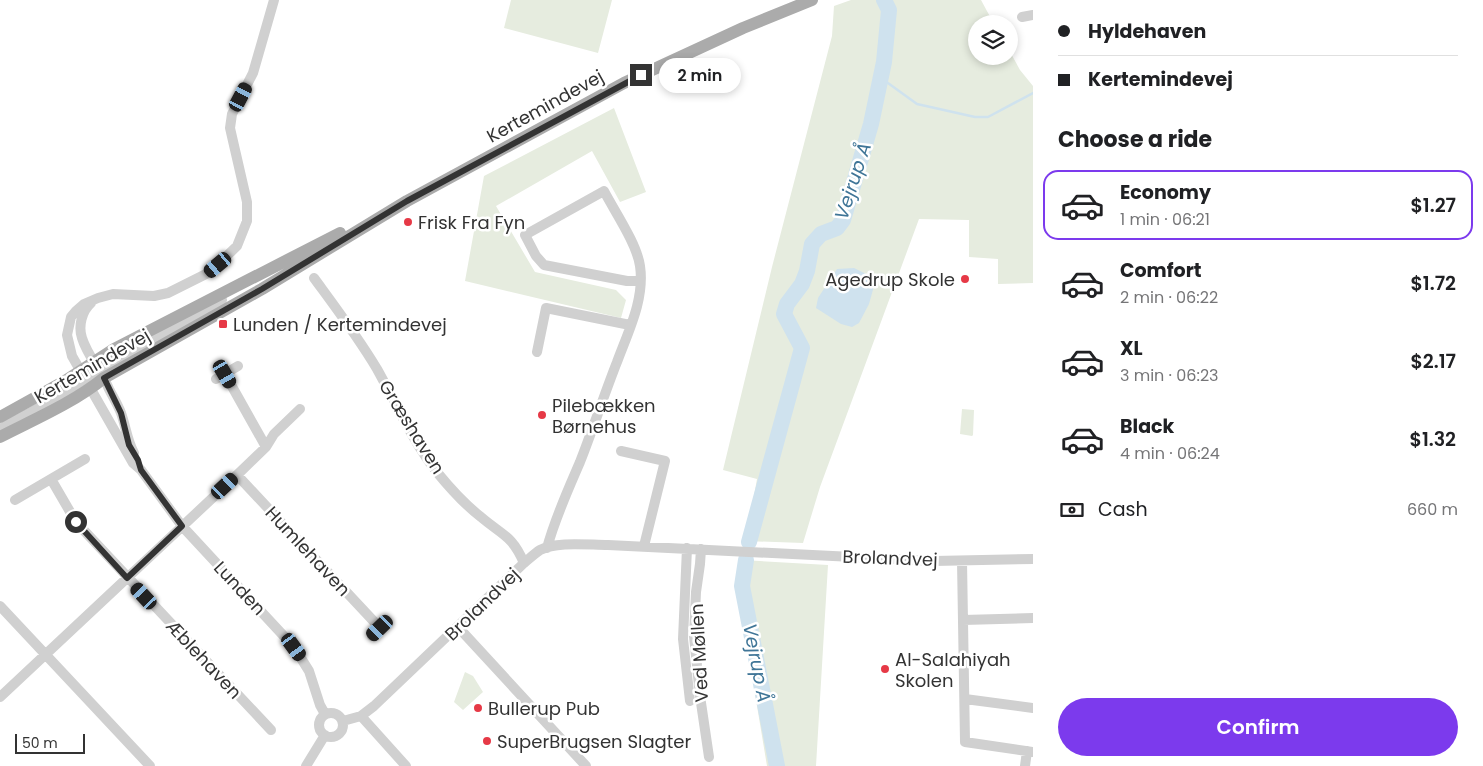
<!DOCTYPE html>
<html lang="en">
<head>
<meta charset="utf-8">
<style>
  :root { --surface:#fff; --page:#f6f6f6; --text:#202124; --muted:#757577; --line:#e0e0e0; --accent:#7c3aed }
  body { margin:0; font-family:Poppins,sans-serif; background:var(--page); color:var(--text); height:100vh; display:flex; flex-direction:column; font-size:19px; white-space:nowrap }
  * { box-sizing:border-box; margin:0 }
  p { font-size:16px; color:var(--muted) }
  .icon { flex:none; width:28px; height:28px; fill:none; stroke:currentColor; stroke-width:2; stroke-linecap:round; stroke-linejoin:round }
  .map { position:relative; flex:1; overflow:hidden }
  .drawer { display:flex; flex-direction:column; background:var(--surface); width:450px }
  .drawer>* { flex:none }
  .top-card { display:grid; align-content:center; height:110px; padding:0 25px; background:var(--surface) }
  .tools { position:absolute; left:968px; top:15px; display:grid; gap:10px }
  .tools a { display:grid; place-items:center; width:50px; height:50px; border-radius:50%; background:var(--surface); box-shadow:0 2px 8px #0003; font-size:25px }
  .scale { position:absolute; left:15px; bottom:12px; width:70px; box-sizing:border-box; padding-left:5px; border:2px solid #333; border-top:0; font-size:14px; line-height:18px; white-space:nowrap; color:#333; -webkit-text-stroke:4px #fff; paint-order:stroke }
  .end { position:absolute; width:22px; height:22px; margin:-11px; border:6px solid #333; background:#fff; box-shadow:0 0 0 2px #fff }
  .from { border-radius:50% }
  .bubble { position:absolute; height:35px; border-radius:18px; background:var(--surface); box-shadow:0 2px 8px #0003; font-size:16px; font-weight:600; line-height:35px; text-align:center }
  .car { position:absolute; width:15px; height:30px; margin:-15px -8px; border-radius:6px; box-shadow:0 0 4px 1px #0007; background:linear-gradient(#222 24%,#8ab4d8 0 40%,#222 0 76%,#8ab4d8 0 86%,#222 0) }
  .top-card b { display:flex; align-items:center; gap:18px; height:48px; font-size:19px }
  .top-card b+b { border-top:1px solid var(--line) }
  .top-card i { width:12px; height:12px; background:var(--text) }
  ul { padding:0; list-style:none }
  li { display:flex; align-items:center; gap:15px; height:70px; margin:0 10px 8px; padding:0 15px; border:2px solid transparent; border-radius:15px }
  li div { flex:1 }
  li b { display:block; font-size:19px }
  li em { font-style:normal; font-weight:600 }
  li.active { border-color:var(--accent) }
  li>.icon { width:45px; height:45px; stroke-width:1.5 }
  h2 { padding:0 25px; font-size:22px; line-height:60px }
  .pay { display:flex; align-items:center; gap:12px; height:55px; padding:0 25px; font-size:19px }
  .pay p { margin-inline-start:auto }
  .cta { display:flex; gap:10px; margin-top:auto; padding:10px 25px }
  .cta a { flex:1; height:58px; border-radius:30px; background:var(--accent); color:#fff; font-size:20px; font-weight:600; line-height:58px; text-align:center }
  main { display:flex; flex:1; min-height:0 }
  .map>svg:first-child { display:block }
  .green { fill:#e6ecdf }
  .water { fill:#cfe2ee }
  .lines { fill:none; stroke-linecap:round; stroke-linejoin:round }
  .stream { stroke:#cfe2ee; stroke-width:2.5 }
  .river { stroke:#cfe2ee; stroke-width:16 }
  .minor { stroke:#d0d0d0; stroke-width:10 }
  .major { stroke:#ababab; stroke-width:12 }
  .route { stroke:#333; stroke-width:6 }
  .poi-dot { fill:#e63946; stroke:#fff; stroke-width:2 }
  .labels { text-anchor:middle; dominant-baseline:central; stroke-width:5; stroke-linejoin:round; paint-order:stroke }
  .street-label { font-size:18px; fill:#333; stroke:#fff }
  .poi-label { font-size:18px; fill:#333; stroke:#fff; text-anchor:start }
  .water-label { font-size:19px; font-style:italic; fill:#3f7597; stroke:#fff }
</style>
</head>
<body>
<main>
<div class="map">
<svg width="1033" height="766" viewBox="0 0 1033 766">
  <rect width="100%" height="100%" fill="#fff"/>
  <path class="green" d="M511,0H612L598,53L504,28Z
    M851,0H981L994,24H976V56H1009V50L1020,70L1033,86V283L998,284V259L969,257V220L919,219L820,487L803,543L746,541L757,479L723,470L772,267L832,36L834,6Z
    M614,108L646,192L620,202L592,151L496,206L535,272L616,290L626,300L621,318L465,281L484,176Z
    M962,409L974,410L973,435L972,436L960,434Z
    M742,560L828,565L816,766H767L741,610Z
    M465,672L473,676L483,692L463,710L454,702Z"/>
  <path class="water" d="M854,268L876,279L869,304L859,323L852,327L841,324L816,308L818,298L837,269Z"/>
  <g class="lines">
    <path class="stream" d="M881,78L917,104L975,117H988L1033,93"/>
    <path class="river" d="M749,542L802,348L784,314L787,304L802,284L807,271L812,244L821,234L837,228L843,220L871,124L884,62L889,10L884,0
      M746,560L742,586L777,766"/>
    <path class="minor" d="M274,0L253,73L232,114L230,128L247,202V221L237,246L210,272L168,293L154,296L113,294L98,298L84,304L76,311L71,317L67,335L72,356L133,463L141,470L182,526L294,647L309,671L320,705L325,714
      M1022,17L1033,15
      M314,278C336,308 358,337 377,369C396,403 412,440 436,471C449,487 464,504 481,517C502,535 512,535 524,563
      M91,303C82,311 78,326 82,338C87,355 102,372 109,389C113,397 118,405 121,413C126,427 127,440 134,453
      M537,352L546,308L630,325
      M225,374L266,447
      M216,379L238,366
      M92,386L100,372L119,358L222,300
      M0,429C18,418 80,389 88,374
      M621,451L665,461L644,546
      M237,475L380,628
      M51,479L76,522L271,730
      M15,500L85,459
      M547,548C555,518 568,490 580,462C593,429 604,395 617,362C628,332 645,299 640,266C637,244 615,212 604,191L525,235L536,256L544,265L627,281H640
      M687,548L683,639L690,701
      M701,549L700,564L696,592L694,636L700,696L709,757
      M962,561L965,742L1033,752
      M0,606L150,766
      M963,620L1033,618
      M458,627L586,766
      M372,636L387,621
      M0,697L237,475L266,447L274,434L300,409
      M965,699L1033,708
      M319 725a12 12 0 1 1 24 0a12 12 0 1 1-24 0Z
      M361,716L406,766
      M343,721L361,716L374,706L524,563C529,559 534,554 540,550C557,541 588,545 608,545L934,561L1033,559
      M306,766L325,735
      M1025,766L1027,751"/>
    <path class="major" d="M0,417L65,381L114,349L340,233
      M0,437C35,419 73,403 104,378L262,289L407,201L624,83L743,28L812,0"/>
  </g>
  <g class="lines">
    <path class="route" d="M76,522L127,578L182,526L141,470L138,460L129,445L121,413L104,378L262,289L407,201L641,75"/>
  </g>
  <g class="poi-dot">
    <circle cx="408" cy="222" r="5"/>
    <circle cx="965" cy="279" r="5"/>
    <rect x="218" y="319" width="10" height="10" rx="2.5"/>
    <circle cx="542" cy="415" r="5"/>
    <circle cx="885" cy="669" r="5"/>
    <circle cx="478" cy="708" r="5"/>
    <circle cx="487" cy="741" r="5"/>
  </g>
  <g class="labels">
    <g class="street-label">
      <text transform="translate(545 106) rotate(-29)">Kertemindevej</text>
      <text transform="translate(92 366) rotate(-30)">Kertemindevej</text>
      <text transform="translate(412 427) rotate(58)">Græshaven</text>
      <text transform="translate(308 551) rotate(47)">Humlehaven</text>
      <text transform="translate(890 558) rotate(2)">Brolandvej</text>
      <text transform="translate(240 588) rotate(47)">Lunden</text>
      <text transform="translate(482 604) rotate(-44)">Brolandvej</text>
      <text transform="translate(699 653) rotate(-93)">Ved Møllen</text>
      <text transform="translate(204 659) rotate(47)">Æblehaven</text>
    </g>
    <g class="poi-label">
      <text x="418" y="222">Frisk Fra Fyn</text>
      <text x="955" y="279" text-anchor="end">Agedrup Skole</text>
      <text x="233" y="324">Lunden / Kertemindevej</text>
      <text x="552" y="405">Pilebækken<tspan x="552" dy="21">Børnehus</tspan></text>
      <text x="895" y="659">Al-Salahiyah<tspan x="895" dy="21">Skolen</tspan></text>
      <text x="488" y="708">Bullerup Pub</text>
      <text x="497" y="741">SuperBrugsen Slagter</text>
    </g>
    <g class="water-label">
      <text transform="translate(853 181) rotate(-72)">Vejrup Å</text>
      <text transform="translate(757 663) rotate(79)">Vejrup Å</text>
    </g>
  </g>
</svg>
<div class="tools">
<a><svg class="icon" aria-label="layers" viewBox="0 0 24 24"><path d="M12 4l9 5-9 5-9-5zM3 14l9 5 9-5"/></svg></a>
</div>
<div class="scale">50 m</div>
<i class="end from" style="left:76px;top:522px"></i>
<i class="end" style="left:641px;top:75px"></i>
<div class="bubble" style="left:659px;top:58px;width:82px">2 min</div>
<i class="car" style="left:241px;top:97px;rotate:28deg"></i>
<i class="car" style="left:218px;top:265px;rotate:230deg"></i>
<i class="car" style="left:225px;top:374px;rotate:150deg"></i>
<i class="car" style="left:225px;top:486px;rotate:47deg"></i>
<i class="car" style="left:144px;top:596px;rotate:317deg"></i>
<i class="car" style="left:380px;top:628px;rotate:226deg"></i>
<i class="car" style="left:294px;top:647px;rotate:144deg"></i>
</div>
<section class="drawer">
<div class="top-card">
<b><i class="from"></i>Hyldehaven</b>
<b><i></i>Kertemindevej</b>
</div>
<h2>Choose a ride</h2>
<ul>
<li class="active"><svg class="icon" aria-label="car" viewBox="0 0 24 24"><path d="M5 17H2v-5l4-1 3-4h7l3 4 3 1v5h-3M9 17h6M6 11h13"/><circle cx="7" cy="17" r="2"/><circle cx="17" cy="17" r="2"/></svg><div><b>Economy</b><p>1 min · 06:21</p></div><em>$1.27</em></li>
<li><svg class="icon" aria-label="car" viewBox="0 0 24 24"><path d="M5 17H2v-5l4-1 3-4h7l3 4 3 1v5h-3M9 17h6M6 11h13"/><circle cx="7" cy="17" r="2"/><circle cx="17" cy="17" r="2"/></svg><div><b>Comfort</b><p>2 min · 06:22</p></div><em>$1.72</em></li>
<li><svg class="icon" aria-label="car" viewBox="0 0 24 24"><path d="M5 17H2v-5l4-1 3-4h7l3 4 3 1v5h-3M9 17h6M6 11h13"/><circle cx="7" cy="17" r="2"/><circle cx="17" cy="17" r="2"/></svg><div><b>XL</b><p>3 min · 06:23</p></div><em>$2.17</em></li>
<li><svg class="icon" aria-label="car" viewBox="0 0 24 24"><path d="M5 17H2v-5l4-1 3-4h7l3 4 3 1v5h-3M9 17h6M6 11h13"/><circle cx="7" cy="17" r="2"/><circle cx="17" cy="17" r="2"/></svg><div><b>Black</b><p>4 min · 06:24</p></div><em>$1.32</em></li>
</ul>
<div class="pay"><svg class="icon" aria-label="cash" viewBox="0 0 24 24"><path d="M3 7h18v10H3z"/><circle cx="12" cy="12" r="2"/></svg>Cash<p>660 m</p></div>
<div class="cta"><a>Confirm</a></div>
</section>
</main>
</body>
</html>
